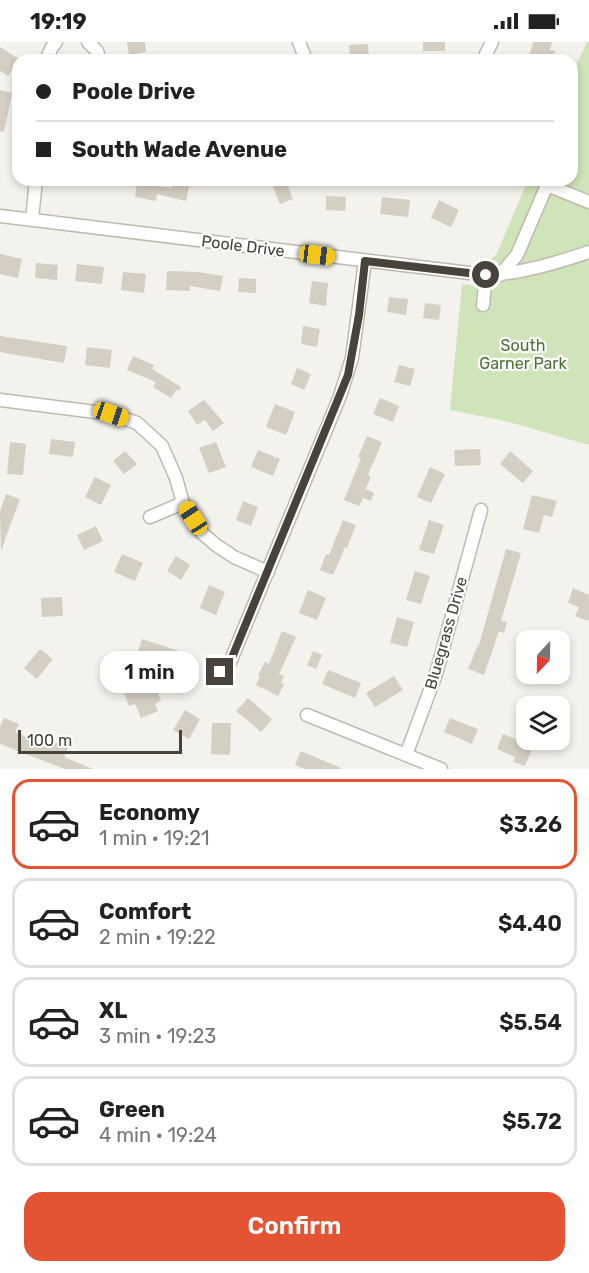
<!DOCTYPE html>
<html lang="en">
<head>
<meta charset="utf-8">
<style>
  :root { --surface:#fff; --page:#f6f6f6; --text:#222; --muted:#767676; --line:#e0e0e0; --accent:#e45433 }
  body { margin:0; font-family:Rubik,sans-serif; background:var(--page); color:var(--text); height:100vh; display:flex; flex-direction:column; font-size:22px; white-space:nowrap }
  * { box-sizing:border-box; margin:0 }
  p { font-size:20px; color:var(--muted) }
  .icon { flex:none; width:33px; height:33px; fill:none; stroke:currentColor; stroke-width:2; stroke-linecap:round; stroke-linejoin:round }
  .map { position:relative; height:727px; overflow:hidden }
  .sheet { display:flex; flex-direction:column; background:var(--surface); flex:1 }
  .sheet>* { flex:none }
  .hud { position:absolute; left:12px; top:12px; width:566px; height:132px; border-radius:18px; box-shadow:0 3px 9px #0003; display:grid; align-content:center; height:132px; padding:0 24px; background:var(--surface) }
  .needle { width:39px; rotate:202deg }
  .buttons { position:absolute; left:516px; top:588px; display:grid; gap:12px }
  .buttons a { display:grid; place-items:center; width:54px; height:54px; border-radius:12px; background:var(--surface); box-shadow:0 3px 9px #0003; font-size:30px }
  .scale { position:absolute; left:18px; bottom:15px; width:164px; box-sizing:border-box; padding-left:6px; border:3px solid #48433a; border-top:0; font-size:16px; line-height:21px; white-space:nowrap; color:#48433a; -webkit-text-stroke:4px #fff; paint-order:stroke }
  .end { position:absolute; width:27px; height:27px; margin:-14px; border:8px solid #48433a; background:#fff; box-shadow:0 0 0 3px #fff }
  .from { border-radius:50% }
  .bubble { position:absolute; height:42px; border-radius:18px; background:var(--surface); box-shadow:0 3px 9px #0003; font-size:20px; font-weight:600; line-height:42px; text-align:center }
  .car { position:absolute; width:18px; height:36px; margin:-18px -9px; border-radius:8px; box-shadow:0 0 4px 2px #0007; background:linear-gradient(#f5c518 24%,#345 0 40%,#f5c518 0 76%,#345 0 86%,#f5c518 0) }
  .hud b { display:flex; align-items:center; gap:21px; height:57px; font-size:22px }
  .hud b+b { border-top:2px solid var(--line) }
  .hud i { width:15px; height:15px; background:var(--text) }
  ul { padding:10px 0 0; list-style:none }
  li { display:flex; align-items:center; gap:18px; height:90px; margin:0 12px 9px; padding:0 12px; border:3px solid var(--line); border-radius:18px }
  li div { flex:1 }
  li b { display:block; font-size:22px }
  li em { font-style:normal; font-weight:600 }
  li.active { border-color:var(--accent) }
  li>.icon { width:54px; height:54px; stroke-width:1.5 }
  .primary-button { display:flex; gap:12px; margin-top:auto; padding:12px 24px }
  .primary-button a { flex:1; height:69px; border-radius:18px; background:var(--accent); color:#fff; font-size:24px; font-weight:600; line-height:69px; text-align:center }
  .status { display:flex; justify-content:space-between; align-items:center; height:42px; padding:0 30px; background:var(--surface); direction:ltr }
  .status svg { height:16px; fill:currentColor }
  .map>svg:first-child { display:block }
  .green { fill:#cfe4b9 }
  .building { fill:#d5cec2 }
  .lines { fill:none; stroke-linecap:round; stroke-linejoin:round }
  .minor-casing { stroke:#bfbaaf; stroke-width:15 }
  .minor { stroke:#fff; stroke-width:12 }
  .route { stroke:#48433a; stroke-width:8 }
  .labels { text-anchor:middle; dominant-baseline:central; stroke-width:4.5; stroke-linejoin:round; paint-order:stroke }
  .street-label { font-size:16px; fill:#48433a; stroke:#fff }
  .park-label { font-size:16px; fill:#497432; stroke:#fff }
</style>
</head>
<body>
<div class="status"><b>19:19</b><svg viewBox="0 0 49 12"><path d="M0 12V9h3v3zM5 12V6h3v6zM10 12V3h3v9zM15 12V0h3v12zM26 1h20v11H26zM47 4h2v5h-2z"/></svg></div>
<div class="map">
<svg width="589" height="727" viewBox="0 0 589 727">
  <rect width="100%" height="100%" fill="#f4f2ec"/>
  <path class="green" d="M587,0H589V403L505,379L450,368L462,242L484,245L487,219L496,213L528,138H572V32Z"/>
  <path class="building" d="M127,0H145L146,10L129,13Z
    M423,0H445V9H423Z
    M533,0H552L550,8L555,9L553,18H528Z
    M368,2L369,18H350L349,3Z
    M0,5L19,17L8,34L0,29Z
    M0,48L12,51L4,90L0,89Z
    M174,138L190,140L186,159L157,152L156,159L135,155L137,141L172,146Z
    M286,139L293,157L280,162L273,145Z
    M326,154L346,155L345,169L326,168Z
    M382,155L410,158L408,175L380,172Z
    M439,158L459,168L451,185L431,176Z
    M0,212L22,217L18,236L0,232Z
    M36,221L58,223L57,238L35,236Z
    M77,222L104,225L102,242L75,239Z
    M167,229L198,230L223,234L220,249L190,244V249L166,248Z
    M123,230L146,232L144,251L121,248Z
    M239,236L256,237V251L238,250Z
    M312,239L328,241L326,264L309,261Z
    M389,255L408,257L406,273L387,270Z
    M425,261L441,263L439,278L423,276Z
    M303,284L320,287L317,305L301,302Z
    M0,294L67,304L64,321L0,310Z
    M87,305L112,308L110,326L85,323Z
    M133,314L154,323L152,327L181,345L179,349L176,348L171,356L153,345L156,340L127,328Z
    M399,323L415,327L410,344L394,340Z
    M297,326L311,332L304,348L291,342Z
    M380,356L399,364L393,380L373,372Z
    M204,358L224,381L213,389L205,378L197,383L188,369Z
    M275,362L295,370L286,393L266,385Z
    M367,394L382,400L368,433L371,434L366,447L374,451L371,459L363,456L359,464L344,458L361,416L358,415Z
    M51,397L75,400L73,415L49,412Z
    M10,400L26,402L23,433L7,432Z
    M216,400L226,425L209,431L199,406Z
    M480,407L481,423L455,424L454,408Z
    M258,408L280,417L273,434L251,425Z
    M125,409L137,422L124,432L113,419Z
    M510,409L533,429L523,441L500,422Z
    M430,425L445,432L431,461L417,455Z
    M95,435L111,443L101,463L85,455Z
    M6,452L20,457L1,509L0,470Z
    M532,453L557,459L552,475L544,473L539,491L523,487Z
    M243,459L258,465L251,484L236,478Z
    M343,478L356,483L347,506L345,505L333,533L320,528L326,512L329,513Z
    M429,478L444,483L434,512L419,508Z
    M96,484L103,499L84,508L77,493Z
    M506,507L521,511L501,579L507,580L504,591L499,589L484,633L468,627L478,603H479Z
    M122,512L143,521L135,539L114,530Z
    M176,514L190,523L181,538L167,529Z
    M415,529L430,534L421,562L406,558Z
    M209,543L225,550L216,573L200,566Z
    M573,546L589,553V579L575,574L579,565L568,561Z
    M308,548L326,556L317,578L299,571Z
    M62,555L63,574L42,575L41,556Z
    M397,575L414,580L407,605L390,601Z
    M282,589L296,595L279,632L284,634L281,641L284,642L278,654L256,643L260,634L258,633L265,620L269,622Z
    M142,597L179,609L172,629L136,616Z
    M40,607L53,617L37,637L24,626Z
    M313,609L322,613L316,627L307,623Z
    M328,628L361,641L355,656L322,642Z
    M394,634L403,648L375,665L366,651Z
    M153,638L161,659L155,662L158,669L141,676L135,662L129,664L123,649Z
    M248,656L272,677L261,690L236,669Z
    M185,668L200,677L189,697L173,688Z
    M4,676L19,682L15,690L52,706L54,700L68,706L64,715L93,727H65L0,702V685Z
    M450,676L478,687L472,702L444,690Z
    M212,681H231L230,713L211,712Z
    M503,692L533,704L525,724L513,720L515,715L497,707Z
    M301,709L343,727H305L295,723Z"/>
  <g class="lines">
    <g class="minor-casing">
      <path id="minor" d="M88,0L97,9L100,18
        M299,0L306,18
        M46,18L52,5L56,0
        M483,18L492,0
        M0,174L486,233C520,232 556,221 589,210
        M32,177L36,138
        M500,233L517,213L547,143L589,160
        M483,263L486,233
        M0,358L111,372L137,381L162,404L176,436L183,461L202,491L216,503L234,515L268,530
        M150,475L183,461
        M214,633L229,623L231,618L340,354L352,316L365,219
        M307,673L441,727
        M406,713L436,632L481,468"/>
    </g>
    <use href="#minor" class="minor"/>
  </g>
  <g class="lines">
    <path class="route" d="M220,630L229,623L231,618L348,333L359,273L365,219L486,233"/>
  </g>
  <g class="labels">
    <g class="street-label">
      <text transform="translate(243 204) rotate(7)">Poole Drive</text>
      <text transform="translate(446 591) rotate(-74)">Bluegrass Drive</text>
    </g>
    <g class="park-label">
      <text x="523" y="303">South<tspan x="523" dy="18">Garner Park</tspan></text>
    </g>
  </g>
</svg>
<div class="buttons">
<a><svg class="needle" viewBox="-14 -14 28 28"><path d="M0-13l5 13h-10z" fill="#e53935"/><path d="M0 13l5-13h-10z" fill="#767676"/></svg></a>
<a><svg class="icon" aria-label="layers" viewBox="0 0 24 24"><path d="M12 4l9 5-9 5-9-5zM3 14l9 5 9-5"/></svg></a>
</div>
<div class="scale">100 m</div>
<i class="end from" style="left:486px;top:233px"></i>
<i class="end" style="left:220px;top:630px"></i>
<div class="bubble" style="left:100px;top:609px;width:99px">1 min</div>
<i class="car" style="left:317px;top:213px;rotate:97deg"></i>
<i class="car" style="left:111px;top:372px;rotate:109deg"></i>
<i class="car" style="left:193px;top:476px;rotate:327deg"></i>
<div class="hud">
<b><i class="from"></i>Poole Drive</b>
<b><i></i>South Wade Avenue</b>
</div>
</div>
<section class="sheet">
<ul>
<li class="active"><svg class="icon" aria-label="car" viewBox="0 0 24 24"><path d="M5 17H2v-5l4-1 3-4h7l3 4 3 1v5h-3M9 17h6M6 11h13"/><circle cx="7" cy="17" r="2"/><circle cx="17" cy="17" r="2"/></svg><div><b>Economy</b><p>1 min · 19:21</p></div><em>$3.26</em></li>
<li><svg class="icon" aria-label="car" viewBox="0 0 24 24"><path d="M5 17H2v-5l4-1 3-4h7l3 4 3 1v5h-3M9 17h6M6 11h13"/><circle cx="7" cy="17" r="2"/><circle cx="17" cy="17" r="2"/></svg><div><b>Comfort</b><p>2 min · 19:22</p></div><em>$4.40</em></li>
<li><svg class="icon" aria-label="car" viewBox="0 0 24 24"><path d="M5 17H2v-5l4-1 3-4h7l3 4 3 1v5h-3M9 17h6M6 11h13"/><circle cx="7" cy="17" r="2"/><circle cx="17" cy="17" r="2"/></svg><div><b>XL</b><p>3 min · 19:23</p></div><em>$5.54</em></li>
<li><svg class="icon" aria-label="car" viewBox="0 0 24 24"><path d="M5 17H2v-5l4-1 3-4h7l3 4 3 1v5h-3M9 17h6M6 11h13"/><circle cx="7" cy="17" r="2"/><circle cx="17" cy="17" r="2"/></svg><div><b>Green</b><p>4 min · 19:24</p></div><em>$5.72</em></li>
</ul>
<div class="primary-button"><a>Confirm</a></div>
</section>
</body>
</html>
